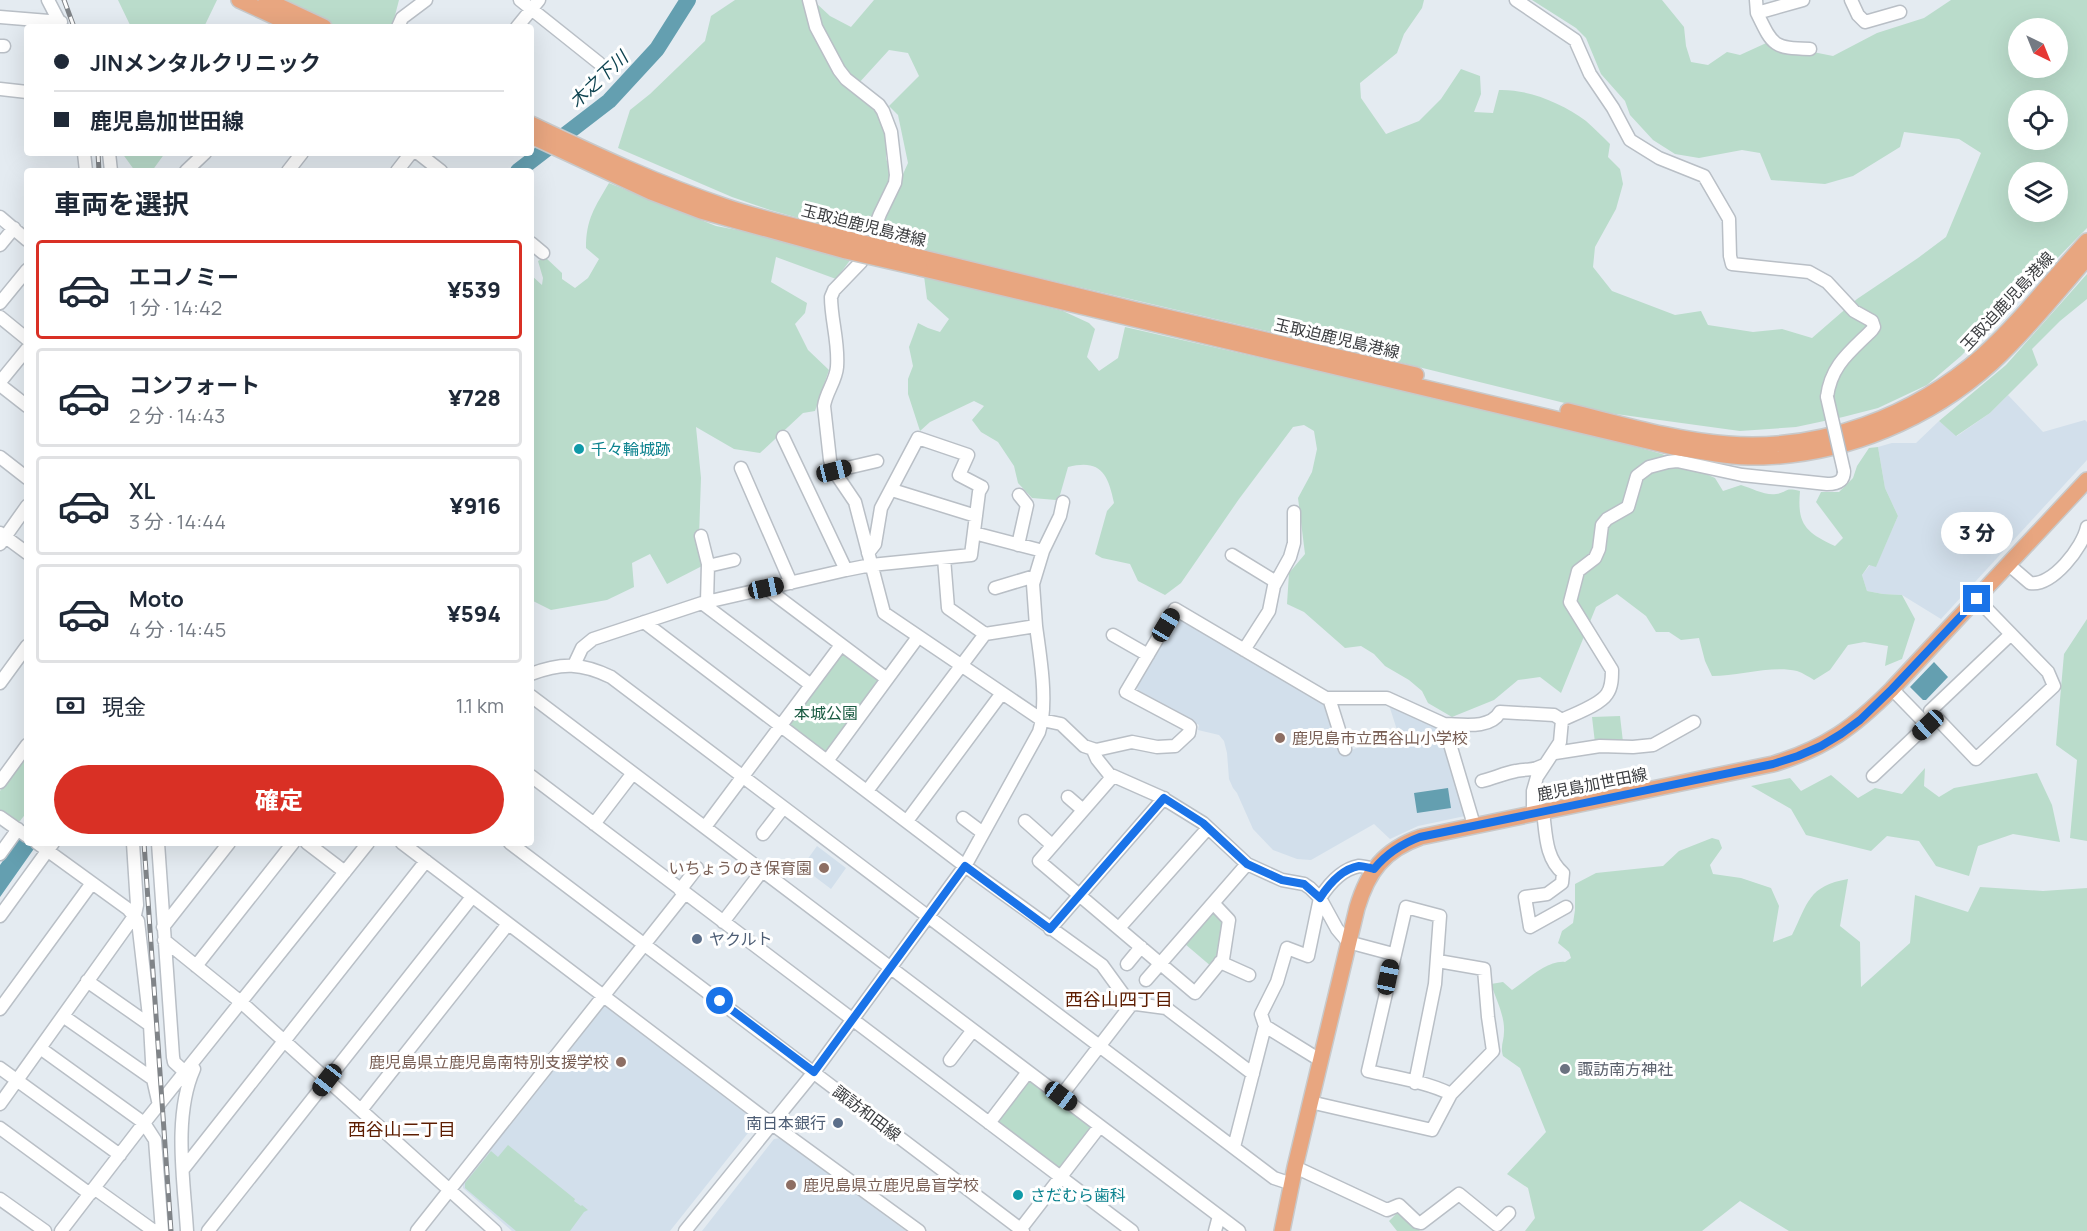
<!DOCTYPE html>
<html lang="ja">
<head>
<meta charset="utf-8">
<style>
  :root { --surface:#fff; --page:#f2f2f3; --text:#1f2937; --muted:#747a83; --line:#e0e1e3; --accent:#d93025 }
  body { margin:0; font-family:Manrope,"Noto Sans JP",sans-serif; background:var(--page); color:var(--text); height:100vh; display:flex; flex-direction:column; font-size:22px; white-space:nowrap }
  * { box-sizing:border-box; margin:0 }
  p { font-size:20px; color:var(--muted) }
  .icon { flex:none; width:33px; height:33px; fill:none; stroke:currentColor; stroke-width:2; stroke-linecap:round; stroke-linejoin:round }
  .map { position:relative; flex:1; overflow:hidden }
  .side { position:absolute; left:24px; top:168px; width:510px; height:678px; display:flex; flex-direction:column; background:var(--surface); border-radius:6px; box-shadow:0 6px 24px #0002 }
  .side>* { flex:none }
  .top-card { position:absolute; left:24px; top:24px; width:510px; height:132px; border-radius:6px; box-shadow:0 6px 24px #0002; display:grid; align-content:center; height:132px; padding:0 30px; background:var(--surface) }
  .needle { width:39px; rotate:137deg }
  .controls { position:absolute; left:2008px; top:18px; display:grid; gap:12px }
  .controls a { display:grid; place-items:center; width:60px; height:60px; border-radius:50%; background:var(--surface); box-shadow:0 6px 24px #0002; font-size:30px }
  .end { position:absolute; width:27px; height:27px; margin:-14px; border:8px solid #1a73e8; background:#fff; box-shadow:0 0 0 3px #fff }
  .from { border-radius:50% }
  .bubble { position:absolute; height:42px; border-radius:21px; background:var(--surface); box-shadow:0 6px 24px #0002; font-size:20px; font-weight:800; line-height:42px; text-align:center }
  .car { position:absolute; width:18px; height:36px; margin:-18px -9px; border-radius:8px; box-shadow:0 0 4px 2px #0007; background:linear-gradient(#222 24%,#8ab4d8 0 40%,#222 0 76%,#8ab4d8 0 86%,#222 0) }
  .top-card b { display:flex; align-items:center; gap:21px; height:57px; font-size:22px }
  .top-card b+b { border-top:2px solid var(--line) }
  .top-card i { width:15px; height:15px; background:var(--text) }
  ul { padding:0; list-style:none }
  li { display:flex; align-items:center; gap:18px; height:99px; margin:0 12px 9px; padding:0 18px; border:3px solid var(--line); border-radius:6px }
  li div { flex:1 }
  li b { display:block; font-size:22px }
  li em { font-style:normal; font-weight:800 }
  li.active { border-color:var(--accent) }
  li>.icon { width:54px; height:54px; stroke-width:1.5 }
  h2 { padding:0 30px; font-size:27px; line-height:72px }
  .pay { display:flex; align-items:center; gap:15px; height:66px; padding:0 30px; font-size:22px }
  .pay p { margin-inline-start:auto }
  .action { display:flex; gap:12px; margin-top:auto; padding:12px 30px }
  .action a { flex:1; height:69px; border-radius:36px; background:var(--accent); color:#fff; font-size:24px; font-weight:800; line-height:69px; text-align:center }
  .map>svg:first-child { display:block }
  .built { fill:#d2dfeb }
  .green { fill:#badccb; fill-rule:evenodd }
  .water { fill:#649fb0 }
  .lines { fill:none; stroke-linecap:round; stroke-linejoin:round }
  .river { stroke:#649fb0; stroke-width:16 }
  .minor-casing { stroke:#b9bfc6; stroke-width:15 }
  .major-casing { stroke:#c8c9ca; stroke-width:18 }
  .minor { stroke:#fff; stroke-width:12 }
  .major { stroke:#e8a680; stroke-width:15 }
  .rail-casing { stroke:#808488; stroke-width:5 }
  .rail { stroke:#fff; stroke-width:3; stroke-dasharray:9; stroke-linecap:butt }
  .minor-bridge-casing { stroke:#b9bfc6; stroke-width:15; stroke-linecap:butt }
  .major-bridge-casing { stroke:#c8c9ca; stroke-width:18; stroke-linecap:butt }
  .minor-bridge { stroke:#fff; stroke-width:12 }
  .major-bridge { stroke:#e8a680; stroke-width:15 }
  .route { stroke:#1a73e8; stroke-width:8 }
  .culture-dot { fill:#0f9aa8; stroke:#fff; stroke-width:2 }
  .education-dot { fill:#8d6e63; stroke:#fff; stroke-width:2 }
  .service-dot { fill:#5c6f8a; stroke:#fff; stroke-width:2 }
  .worship-dot { fill:#6b7280; stroke:#fff; stroke-width:2 }
  .labels { text-anchor:middle; dominant-baseline:central; stroke-width:6; stroke-linejoin:round; paint-order:stroke }
  .street-label { font-size:16px; fill:#3b3d40; stroke:#fff }
  .culture-label { font-size:16px; fill:#0d838f; stroke:#fff; text-anchor:start }
  .park-label { font-size:16px; fill:#1a5b42; stroke:#fff }
  .education-label { font-size:16px; fill:#785e54; stroke:#fff; text-anchor:start }
  .service-label { font-size:16px; fill:#4e5e75; stroke:#fff; text-anchor:start }
  .worship-label { font-size:16px; fill:#5b616d; stroke:#fff; text-anchor:start }
  .water-label { font-size:18px; font-style:italic; fill:#0e4350; stroke:#fff }
  .neighbourhood-label { font-size:18px; fill:#5d1d01; stroke:#fff }
</style>
</head>
<body>
<div class="map">
<svg width="2087" height="1231" viewBox="0 0 2087 1231">
  <rect width="100%" height="100%" fill="#e4ebf1"/>
  <path class="built" d="M2008,395L2043,432L2085,420L2087,422V460L1941,619L1902,595L1883,594L1867,591L1862,575L1870,565L1876,566L1898,516L1885,488L1878,447L1892,443H1916L1939,421L1957,436L1990,413Z
    M1182,620L1327,704L1343,753L1398,733L1388,702L1439,729L1465,816L1418,826L1390,839L1374,824L1311,860L1297,859L1273,850L1253,829L1237,793L1233,788L1229,779L1227,753L1224,741L1219,735L1198,730L1199,725L1138,691L1136,684L1175,622Z
    M817,846L846,868L831,889L802,867Z
    M608,1004L756,1118V1123L670,1231H512L463,1188V1182L604,1005Z
    M780,1138L906,1231H702L774,1139Z"/>
  <path class="green" d="M118,0H217L204,27H131Z
    M281,0H399L392,27H337Z
    M735,0H804V7L811,25L827,55L880,112L886,135V158L892,179L866,237L770,210L732,197L618,148L630,110L650,94L705,41L711,16Z
    M874,0H1424L1422,8L1404,34L1397,53L1360,83L1361,98L1386,134L1419,121L1441,99L1461,69L1480,76L1481,94L1474,112L1493,113L1499,90C1528,89 1562,103 1586,121C1594,128 1602,136 1610,144L1608,157L1620,169L1623,184L1616,209L1595,247L1593,267L1612,291L1675,315L1701,311L1708,325L1753,332L1782,329L1812,338L1857,299L1918,258L1946,237L1981,153L1959,139L1904,132L1900,147L1853,176L1825,184L1771,180L1760,153L1742,150L1699,158L1675,154L1653,140L1630,115L1625,101L1601,74L1586,38L1576,28L1532,0H1662L1684,27L1686,46L1691,62L1708,65L1727,52L1740,55L1775,39L1793,48L1833,56L1877,33L1924,18L1951,0H2087V228L1961,356L1927,385L1878,408L1843,417L1796,427L1740,431L1601,412L1382,358L874,239L908,163L898,115L889,106L919,76L908,53L889,50L858,84C834,62 823,34 816,3L830,16L851,27ZM2019,28H2058V68H2019ZM2019,100H2058V140H2019ZM2019,172H2058V212H2019Z
    M122,153H165L152,171H135Z
    M609,183L716,226L753,233L851,259L836,279L776,257L771,282L807,303L805,313L795,324L808,350L829,370L815,411L803,413L760,453L734,449L696,427L701,478L699,536L704,565L667,584L650,554L632,563L634,587L607,600L551,610L531,600V275L542,285L543,278L538,261L545,257L562,273V279L575,288L588,278L599,259L586,248C586,219 595,207 609,183Z
    M2087,274V299L2060,321L2032,349L2038,365L1990,413L1956,436L1939,421L2006,365Z
    M924,276L1063,311L1089,323L1095,329L1087,357L1099,371L1118,358L1125,327L1375,384L1633,446L1662,454L1715,478L1723,491L1741,485C1751,488 1766,496 1776,494C1789,492 1783,487 1800,491C1797,524 1805,532 1835,546L1843,538L1816,502L1821,492H1839L1853,478L1857,466L1869,448L1878,447L1885,488L1898,516L1876,567L1869,565L1862,575L1867,591L1883,594L1902,595L1915,619L1902,659L1885,666L1888,646L1864,642L1848,645L1830,670L1814,680C1809,677 1803,673 1797,671C1772,665 1738,676 1712,676L1705,661L1699,638L1681,640L1669,632H1656L1646,616L1617,594L1596,607L1561,693L1540,677L1518,680L1494,700L1452,717L1428,703L1422,691L1409,680L1385,666L1374,654L1361,646L1345,648L1304,612L1287,604L1289,573L1305,554L1298,498L1312,472L1317,449L1314,431L1304,425L1293,427L1239,499L1181,583L1165,595L1138,581L1130,564L1102,558L1095,554L1107,511L1114,503C1108,473 1100,459 1068,467L1060,495L1056,500L1032,498L1018,483L1014,466L998,442L981,432L972,420L984,406L974,401L930,422L920,431L908,394V379L913,366L909,347L918,323L928,328L940,332L949,319L927,299Z
    M2087,619V841L2070,838L2077,760L2056,745L2064,654Z
    M846,653L878,678L879,683L828,752H823L790,728L789,722L840,655Z
    M1620,716L1623,742L1595,743L1592,717Z
    M27,753V812L20,821L16,822L0,811V791Z
    M1925,768L1924,786L1939,797L1954,788L2037,773L2052,805L2060,842L2013,834L1978,846L1969,876L1936,866L1919,841L1887,836L1871,851L1806,835L1791,809L1751,786L1790,778L1801,791L1831,775L1858,798L1875,788L1902,794Z
    M1712,838L1719,840L1722,848L1710,865L1713,874L1741,878L1771,888L1779,906L1773,942L1792,935C1808,903 1808,886 1848,879L1840,926L1860,942L1861,987L1910,943L1915,895L1968,912L1980,887L2043,891L2087,888V1231H1789L1740,1201L1702,1231H1525L1535,1218L1528,1188L1507,1174L1546,1132L1520,1068L1503,1056C1500,1046 1504,1041 1504,1032C1505,1016 1496,999 1491,984L1503,982L1512,990C1526,981 1547,960 1565,962L1571,958L1569,952L1558,943L1562,931L1573,923L1575,910V884L1596,873L1663,866L1679,851Z
    M1213,911L1223,920L1218,958L1212,967L1185,944Z
    M1032,1079L1091,1124V1129L1061,1169L1057,1168L998,1125L997,1120L1027,1080Z
    M508,1145L575,1199L574,1201L581,1206L582,1205L588,1210L584,1212L570,1231H516L465,1188V1183L491,1151L498,1157Z
    M1402,1208L1420,1231H1397L1389,1221Z"/>
  <path class="water" d="M1934,662L1948,677L1926,700H1923L1910,687Z
    M1448,788L1451,808L1417,813L1414,793Z
    M27,827V843H38L0,897V865Z"/>
  <g class="lines">
    <path class="river" d="M518,171L609,101L657,49L688,0"/>
    <g class="minor-casing">
      <path id="minor" d="M48,0L62,27
        M520,0L599,63
        M1516,0L1575,40L1590,74L1613,108L1630,140L1659,158L1704,176L1729,219L1730,256L1732,264L1809,272L1827,282L1854,311L1872,321L1874,327L1872,330C1850,352 1831,365 1827,397
        M1756,0L1757,13L1803,0
        M1851,0L1858,15L1865,22L1900,12
        M1757,13C1773,46 1773,48 1810,49
        M0,17L61,22
        M398,27L402,18L426,0
        M517,27L539,0
        M0,46H4
        M0,89L27,92
        M84,153L86,171
        M109,153L111,171
        M418,153L441,171
        M186,171L205,153
        M288,171L302,153
        M397,171L411,153
        M0,217L27,240
        M531,243L543,253
        M0,245L14,228
        M0,303L27,270
        M0,317L27,339
        M0,382L27,349
        M0,385L27,406
        M783,437L846,570
        M0,457L27,478
        M741,468L791,583
        M834,471L877,461
        M892,490L976,516
        M0,533L27,553
        M974,533L1043,551L1033,584L1036,626
        M701,536L708,564L707,602
        M0,544L27,506
        M1018,545L1027,505L1019,495
        M1043,551L1060,516L1063,502
        M1232,555L1276,582
        M944,558L948,608L985,634L1036,626C1040,656 1046,690 1042,720L1061,724L1084,746L1096,750L1132,742L1157,747L1175,746L1189,733L1190,727L1188,725L1126,692L1175,609L1326,698H1387L1444,724L1474,825
        M2009,565L2030,583C2052,587 2083,547 2087,527
        M708,566L734,560
        M766,588L887,679
        M995,588L1035,576
        M1977,599L2048,672L2054,686L1976,759L1930,711L2011,634
        M702,603L811,685
        M644,622L965,866L1102,965L1131,1005
        M1113,635L1148,655
        M1244,650L1269,611L1274,586L1290,557L1294,543V512
        M574,665L582,648L593,639L702,603L846,570L871,565L971,555L979,492L982,487L959,475L968,455L918,438L881,508L875,544L868,553
        M531,674C562,662 582,663 611,677L1274,1178L1292,1184
        M0,683L27,646
        M531,696L1239,1231
        M1329,698L1345,749
        M1444,724C1461,724 1490,730 1500,712L1554,715L1562,720
        M1093,750L1097,759L1109,774L1161,797L1203,823L1247,864L1282,880L1304,884L1310,888L1320,898L1337,929L1348,942L1393,954
        M1555,753L1600,746L1633,747L1653,745L1694,722
        M827,761L918,637
        M531,776L1132,1231
        M1113,776L1039,861L1195,993L1223,959L1229,920L1213,903
        M1873,776L1927,725L1892,689
        M1482,781C1494,778 1505,773 1516,771C1529,768 1531,772 1544,765
        M0,782L27,745
        M867,791L985,634
        M1068,797L1083,810
        M1543,812C1546,833 1545,858 1563,873L1562,883L1547,894L1525,897L1530,927L1566,907
        M1533,814V791L1537,777L1560,742L1562,720C1574,714 1600,705 1607,694C1612,687 1612,678 1612,670L1570,602L1578,571L1595,558L1599,549L1602,525L1607,519L1628,507L1637,476L1649,467L1668,462L1677,461L1742,475L1827,484C1836,484 1844,482 1844,471
        M0,817L27,836
        M963,818L983,833
        M907,821L1002,693
        M1025,821L1052,845
        M594,824L633,773
        M705,827L841,645
        M763,834L783,808
        M37,843L128,909L138,921L150,1025L153,1079L159,1105
        M158,843L173,1057L174,1062L186,1073
        M307,843L345,872
        M402,843L772,1124L919,1231
        M510,843L1023,1231
        M0,854L18,829
        M680,890L697,868
        M0,916L53,843
        M723,922L762,871
        M163,927L229,843
        M1119,928L1208,828
        M1050,929L1164,798
        M164,940L242,1003L495,1231
        M1220,962L1249,975
        M1127,964L1141,947
        M196,966L293,843
        M1146,980L1247,864
        M87,981L150,1025
        M0,1009L92,883
        M63,1016L153,1079
        M1265,1026L1261,1014L1277,982L1287,948L1308,956L1320,898C1329,884 1342,869 1359,866C1363,866 1370,868 1374,869
        M40,1048L144,1123L155,1140L162,1231
        M950,1060L973,1030
        M0,1068L120,1155
        M1415,1083L1435,984L1440,916L1406,907L1368,1071C1394,1077 1427,1082 1451,1094
        M1061,1096L1131,1005L1136,1004L1166,1008L1253,1074
        M1310,1102L1432,1130L1451,1094L1493,1051L1488,1017L1484,969L1438,961
        M0,1104L135,915L137,905L133,843
        M361,1110L508,924
        M989,1123L1028,1072
        M0,1128L90,1194
        M1234,1147L1265,1026L1320,1060
        M1295,1167L1387,1210L1399,1205L1417,1222L1421,1223L1459,1194L1497,1225L1509,1213
        M184,1168L426,861
        M94,1188L154,1231
        M0,1199L45,1231
        M61,1231L144,1123L368,843
        M187,1231C184,1181 173,1116 194,1069
        M208,1231L472,897
        M417,1231L685,893
        M685,1231L814,1072L965,866L1039,732L1042,720L884,613L855,502L834,471L830,460L824,406C826,392 836,381 837,367C839,342 831,320 831,297L834,290L861,262L880,214L895,183L896,175L891,132L883,111L879,105L846,79L839,70L816,27L809,0
        M1019,1231L1100,1126
        M1215,1231L1219,1216"/>
    </g>
    <g class="major-casing">
      <path id="major" d="M239,0L297,27
        M266,0L324,27
        M531,124C594,154 658,184 724,206C765,220 806,229 848,239
        M531,136L651,192L701,211L846,251
        M923,258L1136,310L1416,375
        M920,268L1673,447C1703,452 1733,458 1763,457C1847,454 1930,419 1992,363C2026,331 2056,294 2087,258
        M1568,411C1621,424 1674,440 1728,444C1821,451 1914,416 1983,355C2021,321 2052,279 2087,241
        M1282,1231L1295,1167L1357,908C1368,871 1384,850 1421,837L1773,764C1826,748 1854,727 1892,689L2087,480"/>
    </g>
    <use href="#minor" class="minor"/>
    <use href="#major" class="major"/>
    <g class="rail-casing">
      <path id="rail" d="M64,0L74,27
        M98,153L99,171
        M144,843L171,1231"/>
    </g>
    <use href="#rail" class="rail"/>
    <g class="minor-bridge-casing">
      <path id="minor-bridge" d="M1827,397L1844,471"/>
    </g>
    <g class="major-bridge-casing">
      <path id="major-bridge" d="M848,239L923,258
        M846,251L920,268"/>
    </g>
    <use href="#minor-bridge" class="minor-bridge"/>
    <use href="#major-bridge" class="major-bridge"/>
  </g>
  <g class="lines">
    <path class="route" d="M720,1001L814,1072L965,866L1050,929L1164,798L1203,823L1247,864L1282,880L1304,884L1320,898C1329,884 1342,869 1359,866C1363,866 1370,868 1374,869C1387,853 1401,844 1420,837L1773,764L1798,756L1821,746L1841,734L1860,720L1892,689L1977,599"/>
  </g>
  <g class="culture-dot">
    <circle cx="579" cy="449" r="6"/>
    <circle cx="1018" cy="1195" r="6"/>
  </g>
  <g class="education-dot">
    <circle cx="1280" cy="738" r="6"/>
    <circle cx="824" cy="868" r="6"/>
    <circle cx="621" cy="1062" r="6"/>
    <circle cx="791" cy="1185" r="6"/>
  </g>
  <g class="service-dot">
    <circle cx="697" cy="939" r="6"/>
    <circle cx="838" cy="1123" r="6"/>
  </g>
  <circle class="worship-dot" cx="1565" cy="1069" r="6"/>
  <g class="labels">
    <g class="street-label">
      <text transform="translate(864 225) rotate(14)">玉取迫鹿児島港線</text>
      <text transform="translate(2007 301) rotate(-47)">玉取迫鹿児島港線</text>
      <text transform="translate(1337 338) rotate(13)">玉取迫鹿児島港線</text>
      <text transform="translate(1592 784) rotate(-11)">鹿児島加世田線</text>
      <text transform="translate(867 1113) rotate(37)">諏訪和田線</text>
    </g>
    <g class="culture-label">
      <text x="591" y="449">千々輪城跡</text>
      <text x="1030" y="1195">さだむら歯科</text>
    </g>
    <g class="park-label">
      <text x="826" y="713">本城公園</text>
    </g>
    <g class="education-label">
      <text x="1292" y="738">鹿児島市立西谷山小学校</text>
      <text x="812" y="868" text-anchor="end">いちょうのき保育園</text>
      <text x="609" y="1062" text-anchor="end">鹿児島県立鹿児島南特別支援学校</text>
      <text x="803" y="1185">鹿児島県立鹿児島盲学校</text>
    </g>
    <g class="service-label">
      <text x="709" y="939">ヤクルト</text>
      <text x="826" y="1123" text-anchor="end">南日本銀行</text>
    </g>
    <g class="worship-label">
      <text x="1577" y="1069">諏訪南方神社</text>
    </g>
    <g class="water-label">
      <text transform="translate(598 79) rotate(-43)">木之下川</text>
    </g>
    <g class="neighbourhood-label">
      <text x="1119" y="999">西谷山四丁目</text>
      <text x="402" y="1129">西谷山二丁目</text>
    </g>
  </g>
</svg>
<div class="controls">
<a><svg class="needle" viewBox="-14 -14 28 28"><path d="M0-13l5 13h-10z" fill="#e53935"/><path d="M0 13l5-13h-10z" fill="#747a83"/></svg></a>
<a><svg class="icon" aria-label="locate" viewBox="0 0 24 24"><circle cx="12" cy="12" r="6"/><path d="M12 2v4M12 18v4M2 12h4M18 12h4"/></svg></a>
<a><svg class="icon" aria-label="layers" viewBox="0 0 24 24"><path d="M12 4l9 5-9 5-9-5zM3 14l9 5 9-5"/></svg></a>
</div>
<i class="end from" style="left:720px;top:1001px"></i>
<i class="end" style="left:1977px;top:599px"></i>
<div class="bubble" style="left:1941px;top:512px;width:72px">3 分</div>
<i class="car" style="left:834px;top:471px;rotate:76deg"></i>
<i class="car" style="left:766px;top:588px;rotate:78deg"></i>
<i class="car" style="left:1166px;top:625px;rotate:31deg"></i>
<i class="car" style="left:1928px;top:725px;rotate:227deg"></i>
<i class="car" style="left:1388px;top:977px;rotate:12deg"></i>
<i class="car" style="left:327px;top:1080px;rotate:218deg"></i>
<i class="car" style="left:1061px;top:1096px;rotate:127deg"></i>
<div class="top-card">
<b><i class="from"></i>JINメンタルクリニック</b>
<b><i></i>鹿児島加世田線</b>
</div>
<section class="side">
<h2>車両を選択</h2>
<ul>
<li class="active"><svg class="icon" aria-label="car" viewBox="0 0 24 24"><path d="M5 17H2v-5l4-1 3-4h7l3 4 3 1v5h-3M9 17h6M6 11h13"/><circle cx="7" cy="17" r="2"/><circle cx="17" cy="17" r="2"/></svg><div><b>エコノミー</b><p>1 分 · 14:42</p></div><em>¥539</em></li>
<li><svg class="icon" aria-label="car" viewBox="0 0 24 24"><path d="M5 17H2v-5l4-1 3-4h7l3 4 3 1v5h-3M9 17h6M6 11h13"/><circle cx="7" cy="17" r="2"/><circle cx="17" cy="17" r="2"/></svg><div><b>コンフォート</b><p>2 分 · 14:43</p></div><em>¥728</em></li>
<li><svg class="icon" aria-label="car" viewBox="0 0 24 24"><path d="M5 17H2v-5l4-1 3-4h7l3 4 3 1v5h-3M9 17h6M6 11h13"/><circle cx="7" cy="17" r="2"/><circle cx="17" cy="17" r="2"/></svg><div><b>XL</b><p>3 分 · 14:44</p></div><em>¥916</em></li>
<li><svg class="icon" aria-label="car" viewBox="0 0 24 24"><path d="M5 17H2v-5l4-1 3-4h7l3 4 3 1v5h-3M9 17h6M6 11h13"/><circle cx="7" cy="17" r="2"/><circle cx="17" cy="17" r="2"/></svg><div><b>Moto</b><p>4 分 · 14:45</p></div><em>¥594</em></li>
</ul>
<div class="pay"><svg class="icon" aria-label="cash" viewBox="0 0 24 24"><path d="M3 7h18v10H3z"/><circle cx="12" cy="12" r="2"/></svg>現金<p>1.1 km</p></div>
<div class="action"><a>確定</a></div>
</section>
</div>
</body>
</html>
